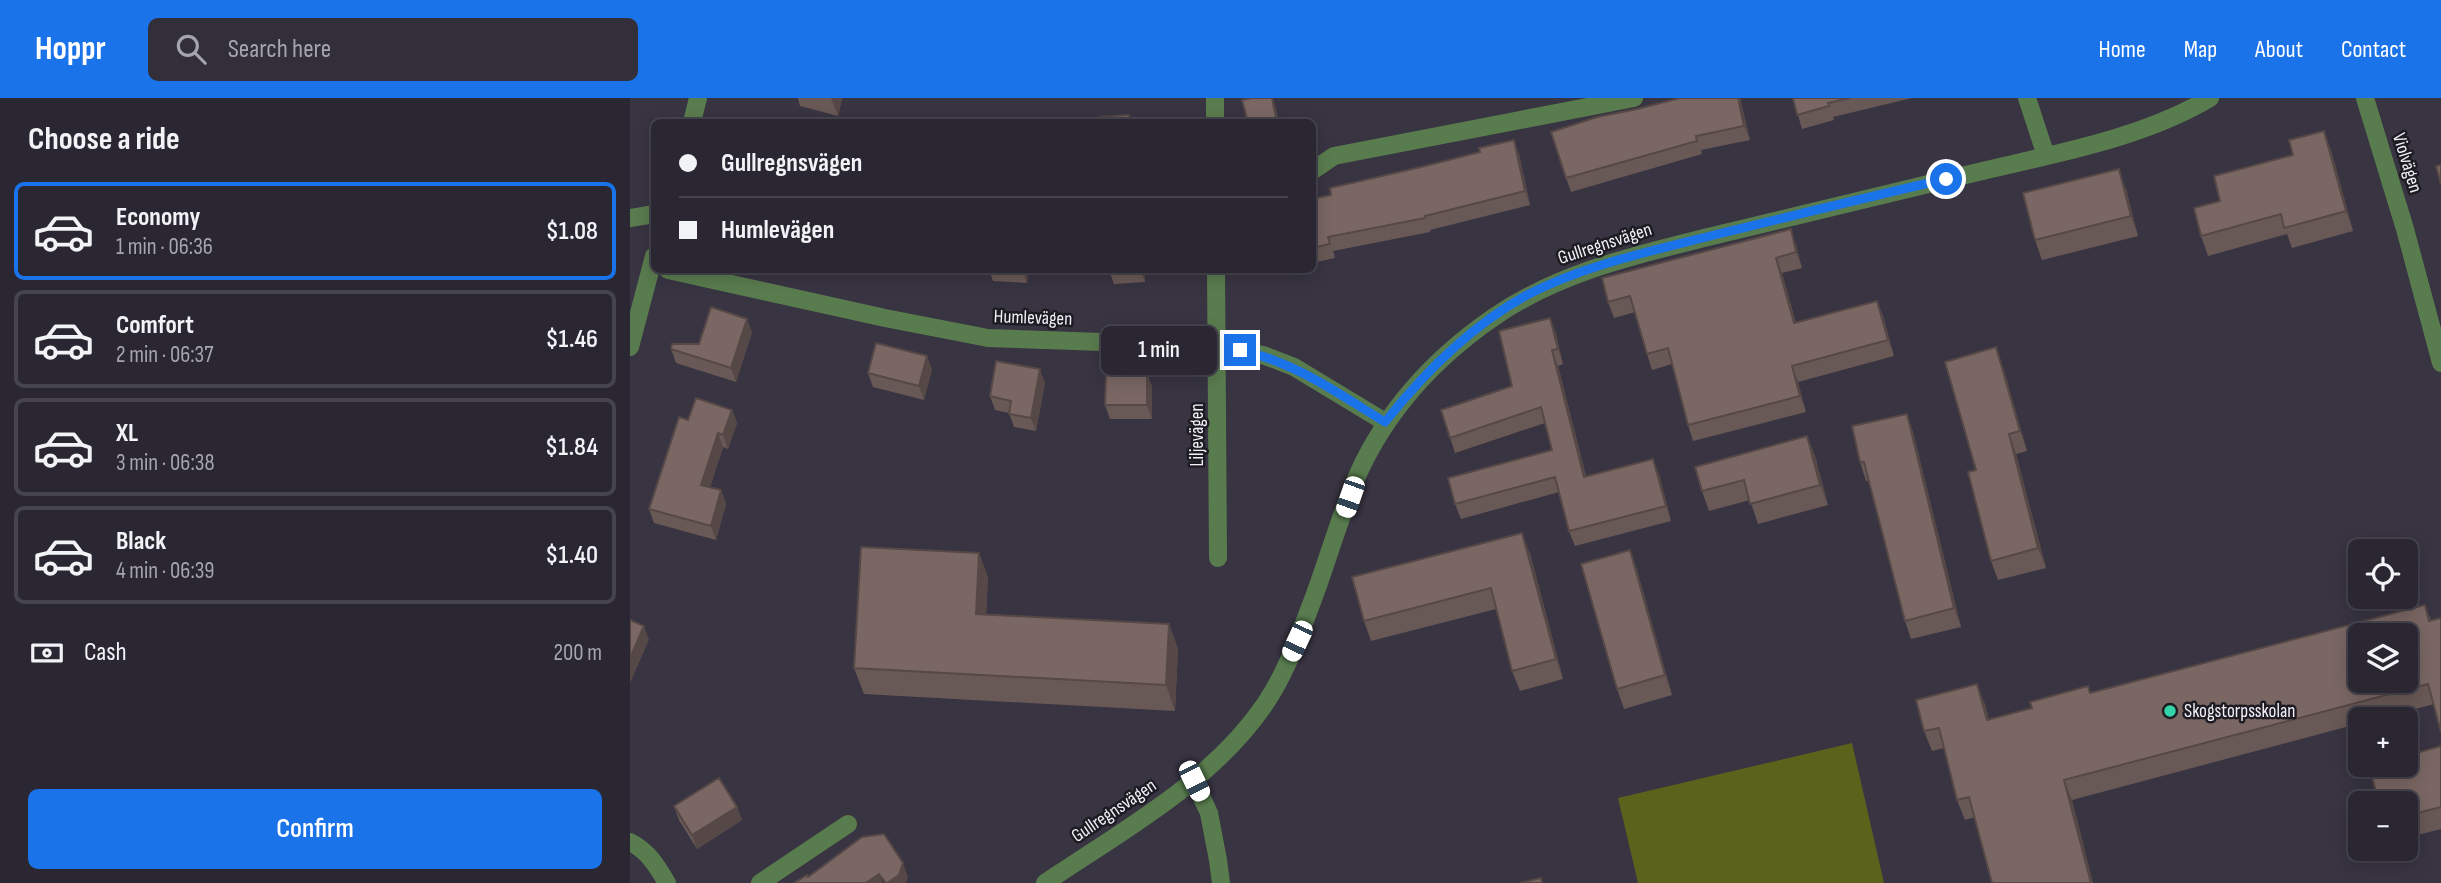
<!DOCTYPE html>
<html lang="en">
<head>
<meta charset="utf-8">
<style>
  :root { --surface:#2a2732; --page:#322f3a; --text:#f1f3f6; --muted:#a5a5ac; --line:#46444d; --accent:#1a73e8 }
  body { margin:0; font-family:"Sofia Sans Condensed",sans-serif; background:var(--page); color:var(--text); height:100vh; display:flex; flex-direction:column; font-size:26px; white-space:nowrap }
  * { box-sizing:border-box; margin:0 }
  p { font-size:23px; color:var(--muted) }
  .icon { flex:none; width:38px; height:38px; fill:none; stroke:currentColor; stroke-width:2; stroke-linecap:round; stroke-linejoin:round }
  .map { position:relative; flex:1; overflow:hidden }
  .drawer { display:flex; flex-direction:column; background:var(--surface); width:630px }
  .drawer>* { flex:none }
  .hud { position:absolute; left:21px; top:21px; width:665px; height:154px; border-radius:10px; box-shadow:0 4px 18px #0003,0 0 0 2px var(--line); display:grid; align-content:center; height:154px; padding:0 28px; background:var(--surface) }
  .tools { position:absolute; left:1718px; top:441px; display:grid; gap:14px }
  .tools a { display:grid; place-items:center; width:70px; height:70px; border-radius:10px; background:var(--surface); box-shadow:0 4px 18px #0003,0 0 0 2px var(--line); font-size:35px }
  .end { position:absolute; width:32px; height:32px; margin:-16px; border:9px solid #1a73e8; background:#fff; box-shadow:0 0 0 4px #fff }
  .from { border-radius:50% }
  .bubble { position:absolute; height:49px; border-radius:10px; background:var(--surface); box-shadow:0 4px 18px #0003,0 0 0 2px var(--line); font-size:23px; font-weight:600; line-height:49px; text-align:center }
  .car { position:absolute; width:21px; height:42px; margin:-21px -10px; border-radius:9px; box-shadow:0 0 5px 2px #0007; background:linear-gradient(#fff 24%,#345 0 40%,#fff 0 76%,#345 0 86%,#fff 0) }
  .hud b { display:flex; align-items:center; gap:24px; height:66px; font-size:26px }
  .hud b+b { border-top:2px solid var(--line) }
  .hud i { width:18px; height:18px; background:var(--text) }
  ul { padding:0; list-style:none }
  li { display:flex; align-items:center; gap:21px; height:98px; margin:0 14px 10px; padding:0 14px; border:4px solid var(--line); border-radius:10px }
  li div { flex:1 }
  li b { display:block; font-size:26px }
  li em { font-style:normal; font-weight:600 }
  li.on { border-color:var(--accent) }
  li>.icon { width:63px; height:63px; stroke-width:1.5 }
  h2 { padding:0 28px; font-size:32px; line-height:84px }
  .pay { display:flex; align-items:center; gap:18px; height:77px; padding:0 28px; font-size:26px }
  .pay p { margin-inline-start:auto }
  .action { display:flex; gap:14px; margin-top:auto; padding:14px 28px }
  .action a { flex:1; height:80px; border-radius:10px; background:var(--accent); color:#fff; font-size:28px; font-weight:600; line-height:80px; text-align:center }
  header { display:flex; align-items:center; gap:42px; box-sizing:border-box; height:98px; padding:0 35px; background:var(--accent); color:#fff }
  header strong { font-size:33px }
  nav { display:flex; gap:38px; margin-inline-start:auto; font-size:24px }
  .search { width:490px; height:63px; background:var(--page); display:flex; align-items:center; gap:18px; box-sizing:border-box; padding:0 24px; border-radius:10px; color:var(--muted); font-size:26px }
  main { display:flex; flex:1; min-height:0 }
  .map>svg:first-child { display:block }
  .green { fill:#5a621b }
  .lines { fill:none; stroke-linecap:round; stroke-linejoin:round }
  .street { stroke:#597c4e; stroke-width:18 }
  .wall { fill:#695956 }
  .shaded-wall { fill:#554846 }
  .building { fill:#7a6764; stroke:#554846; stroke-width:2; fill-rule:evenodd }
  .route { stroke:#1a73e8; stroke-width:9 }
  .poi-dot { fill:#33d4a8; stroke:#1e1c23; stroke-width:2.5 }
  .labels { text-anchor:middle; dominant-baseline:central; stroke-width:5; stroke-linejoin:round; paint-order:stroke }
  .street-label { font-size:19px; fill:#f3f0fa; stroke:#1e1c23 }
  .poi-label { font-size:19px; fill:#f3f0fa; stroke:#1e1c23; text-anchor:start }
</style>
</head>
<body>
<header>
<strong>Hoppr</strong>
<div class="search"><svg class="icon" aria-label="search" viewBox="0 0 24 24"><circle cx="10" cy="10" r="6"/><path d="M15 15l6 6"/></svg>Search here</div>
<nav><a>Home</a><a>Map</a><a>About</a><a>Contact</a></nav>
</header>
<main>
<section class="drawer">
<h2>Choose a ride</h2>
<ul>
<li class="on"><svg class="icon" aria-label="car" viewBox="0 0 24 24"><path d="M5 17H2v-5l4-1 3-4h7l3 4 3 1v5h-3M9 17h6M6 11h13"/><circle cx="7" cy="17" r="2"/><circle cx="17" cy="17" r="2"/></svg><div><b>Economy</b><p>1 min · 06:36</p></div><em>$1.08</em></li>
<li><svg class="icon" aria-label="car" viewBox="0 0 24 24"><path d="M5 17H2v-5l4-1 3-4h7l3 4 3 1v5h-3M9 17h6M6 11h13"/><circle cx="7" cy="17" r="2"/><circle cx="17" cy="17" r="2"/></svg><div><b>Comfort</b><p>2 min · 06:37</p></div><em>$1.46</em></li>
<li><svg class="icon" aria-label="car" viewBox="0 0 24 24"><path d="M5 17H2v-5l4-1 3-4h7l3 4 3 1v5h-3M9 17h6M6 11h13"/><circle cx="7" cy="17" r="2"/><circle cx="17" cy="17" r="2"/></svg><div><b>XL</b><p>3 min · 06:38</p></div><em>$1.84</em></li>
<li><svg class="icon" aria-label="car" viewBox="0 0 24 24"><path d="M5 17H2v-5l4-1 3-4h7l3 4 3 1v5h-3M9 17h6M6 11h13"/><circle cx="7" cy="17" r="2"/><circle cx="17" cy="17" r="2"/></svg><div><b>Black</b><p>4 min · 06:39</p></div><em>$1.40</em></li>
</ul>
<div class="pay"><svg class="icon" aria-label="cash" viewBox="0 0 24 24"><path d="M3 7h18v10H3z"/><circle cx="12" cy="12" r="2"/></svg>Cash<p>200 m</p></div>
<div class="action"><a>Confirm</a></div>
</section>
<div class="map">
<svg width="1811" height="785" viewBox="0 0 1811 785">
  <rect width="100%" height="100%" fill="#383442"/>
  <path class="green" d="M1222,645L1254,785H1008L988,700Z"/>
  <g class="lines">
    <path class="street" d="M585,0V24
      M1397,0L1416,58
      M1735,0L1775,131L1811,265
      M62,24L68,0
      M682,73L704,58L1004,0
      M0,120L24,116
      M38,172L255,220L358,240L588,248L633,257L664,269L755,324
      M586,172L588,460
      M0,249L24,158
      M564,683L579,715L588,762L591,785
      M0,744C18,753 27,768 37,785
      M130,785L218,726
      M415,785C493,732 581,685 635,606C656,575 669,538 682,504C698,462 710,417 728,376C757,312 806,259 864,219C926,176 1001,158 1074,140C1164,118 1254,96 1344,75C1423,56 1511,41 1580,0"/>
  </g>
  <path class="wall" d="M168,0H212L208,18L170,8Z
    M1110,0L1120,42L1071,52L1072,56L941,94L936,80Z
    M1163,0H1282L1203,19L1204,22L1172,31Z
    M1701,52L1723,133L1662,150L1657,136L1578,158L1571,138L1590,103Z
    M889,56L900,107L800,132V134L703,153L705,160L682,165V101Z
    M1496,91L1508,138L1412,162L1405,142Z
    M1166,147L1172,170L1152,175L1166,225L1247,203L1253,218L1264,258L1168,284L1176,314L1063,343L1058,327L1042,266L1022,272L1017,256L1005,214L984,220L978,204Z
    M359,172H398L397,185L363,183Z
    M479,172H514L515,184L484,186Z
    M920,220L926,236L933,266L928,268L956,378L1029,376L1041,423L945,448L939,433L929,394L831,421L825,406L922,352L915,325L825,355L811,312L882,288Z
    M122,234L106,284L46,265L41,251L69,246Z
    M1373,269L1397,353L1386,356L1416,470L1368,482L1361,463Z
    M302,271L294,302L243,289L238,275Z
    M517,275L522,289V321H480L475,307Z
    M415,285L406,333L384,329L379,315L365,312L360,298Z
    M102,312L107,325L98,351L93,349L80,389L91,392L96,406L86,442L24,425L19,411L58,322Z
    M1277,316L1283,334L1331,529L1281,541L1275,523L1239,383H1236L1230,364Z
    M1177,338L1185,358L1198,407L1128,426L1120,402L1079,413L1072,393Z
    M1000,452L1007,472L1042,597L994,611L987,591Z
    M349,455L358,480L356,516L539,526L548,551L545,613L234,596L224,570Z
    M900,455L933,581L890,593L882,573L866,511L741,543L734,523Z
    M1795,507L1801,523L1804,606L1747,621H1731V625L1442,702L1463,785H1362L1345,719L1335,722L1327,702L1314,650L1302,653L1294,633L1355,606L1359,622Z
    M1811,648V731L1776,740V705Z
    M44,708L107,709L112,722L67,751L49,722Z"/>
  <path class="shaded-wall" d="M201,0H212L208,18Z
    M642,0L646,10L649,24H647Z
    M1108,0H1110L1120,42L1114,28Z
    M1694,33L1701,52L1723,133L1716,113Z
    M884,42L889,56L900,107L895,93Z
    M1489,71L1496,91L1508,138L1501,118Z
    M1161,131L1166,147L1172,170L1166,154Z
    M1146,160L1152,175L1170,241L1164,225Z
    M392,172H398L397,185Z
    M510,172H514L515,184Z
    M1247,203L1253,218L1264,258L1258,242Z
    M920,220L926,236L933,266L928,251Z
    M117,221L122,234L106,284L101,270Z
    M1366,249L1373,269L1397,353L1390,333Z
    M922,252L928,268L960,394L954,379Z
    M297,258L302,271L294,302L289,288Z
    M1162,268L1168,284L1176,314L1170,298Z
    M410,271L415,285L406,333L401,320Z
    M517,275L522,289V321L517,307Z
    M102,312L107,325L98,351L93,337Z
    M1277,316L1283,334L1331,529L1324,510Z
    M88,335L93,349L76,401L71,387Z
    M1379,336L1386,356L1416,470L1408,450Z
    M1177,338L1185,358L1198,407L1190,387Z
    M1023,361L1029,376L1041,423L1036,408Z
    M91,392L96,406L86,442L81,428Z
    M892,435L900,455L933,581L926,561Z
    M1000,452L1007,472L1042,597L1035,577Z
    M349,455L358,480L355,541L346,516Z
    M539,526L548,551L545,613L536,587Z
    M14,528L19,542L0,585V560Z
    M1347,586L1355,606L1364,642L1357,622Z
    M1434,682L1442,702L1463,785H1461Z
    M107,709L112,722L67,751L62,737Z
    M273,765L278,779L276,785H257Z
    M249,776L253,785H236Z"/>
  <path class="building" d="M622,0H642L647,24H618L612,2Z
    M1050,0H1108L1114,28L1066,38L1067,43L936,80L921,34L967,19L1007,11Z
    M1163,0H1220L1198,5L1199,8L1167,17Z
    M499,17L500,24H470V19Z
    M1694,33L1716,113L1654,130L1651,116L1571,138L1564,110L1590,103L1584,78L1663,57L1659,42Z
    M884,42L895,93L795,118V120L698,139L700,146L682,150V101L701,97L700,90L791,69L850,54L849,50Z
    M1811,67V86L1806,68Z
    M1489,71L1501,118L1405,142L1393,95Z
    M1161,131L1166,154L1146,160L1164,225L1247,203L1258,242L1162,268L1170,298L1058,327L1038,250L1017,256L1000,198L978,204L972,180Z
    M81,209L117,221L101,270L41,251L42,246H69Z
    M920,220L928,251L922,252L954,379L1023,361L1036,408L939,433L925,379L825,406L818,380L922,352L911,309L820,340L811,312L882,288L869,233Z
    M246,245L297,258L289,288L238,275Z
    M1366,249L1390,333L1379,336L1408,450L1361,463L1338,374L1346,372L1315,264Z
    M366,263L410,271L401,320L379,316L381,303L360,298Z
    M476,275H517V307H475Z
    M66,300L102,312L93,337L88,335L71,387L91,392L81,428L19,411L49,319L58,322Z
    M1277,316L1324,510L1275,523L1234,364H1230L1222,328Z
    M1177,338L1190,387L1120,406L1114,382L1072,393L1065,369Z
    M892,435L926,561L882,573L861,490L734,523L722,479Z
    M231,449L349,455L346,516L539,526L536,587L224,570Z
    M1000,452L1035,577L987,591L951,466Z
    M1795,507L1799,523L1811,520V634L1798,586L1434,682L1461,785H1362L1339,699L1327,702L1309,630L1294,633L1286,602L1347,586L1357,622L1402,610L1400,604L1458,588L1460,595ZM1731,537H1776V583H1731Z
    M0,522L14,528L0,560Z
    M1811,648V709L1776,718V705H1749L1739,668L1776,667V658Z
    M89,680L107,709L62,737L44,708Z
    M254,736L273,765L269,777L257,785H256L249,776L236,785H164L177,777L178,779L232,739Z
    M911,780L912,785H890Z"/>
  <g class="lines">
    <path class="route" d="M610,252C667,265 707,295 755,324C794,275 842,227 897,197C955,167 1021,153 1084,137C1161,118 1238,99 1316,81"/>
  </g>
  <circle class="poi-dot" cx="1540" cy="613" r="7"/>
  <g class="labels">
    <g class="street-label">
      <text transform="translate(1777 65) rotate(73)">Violvägen</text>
      <text transform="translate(975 146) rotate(-18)">Gullregnsvägen</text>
      <text transform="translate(403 220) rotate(2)">Humlevägen</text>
      <text transform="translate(567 337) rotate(-90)">Liljevägen</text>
      <text transform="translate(484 713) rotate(-34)">Gullregnsvägen</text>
    </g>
    <g class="poi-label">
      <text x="1554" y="613">Skogstorpsskolan</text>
    </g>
  </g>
</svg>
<div class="tools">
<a><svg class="icon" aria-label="locate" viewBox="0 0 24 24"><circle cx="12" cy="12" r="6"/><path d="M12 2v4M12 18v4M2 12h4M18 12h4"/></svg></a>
<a><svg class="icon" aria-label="layers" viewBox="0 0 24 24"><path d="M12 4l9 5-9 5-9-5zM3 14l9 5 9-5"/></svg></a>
<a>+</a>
<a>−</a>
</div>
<i class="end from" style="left:1316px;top:81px"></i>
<i class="end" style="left:610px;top:252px"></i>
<div class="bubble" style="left:471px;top:228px;width:116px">1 min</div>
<i class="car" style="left:720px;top:399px;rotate:199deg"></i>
<i class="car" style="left:667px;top:543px;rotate:205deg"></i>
<i class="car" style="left:564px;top:683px;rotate:154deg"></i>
<div class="hud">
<b><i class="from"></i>Gullregnsvägen</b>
<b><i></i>Humlevägen</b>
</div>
</div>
</main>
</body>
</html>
